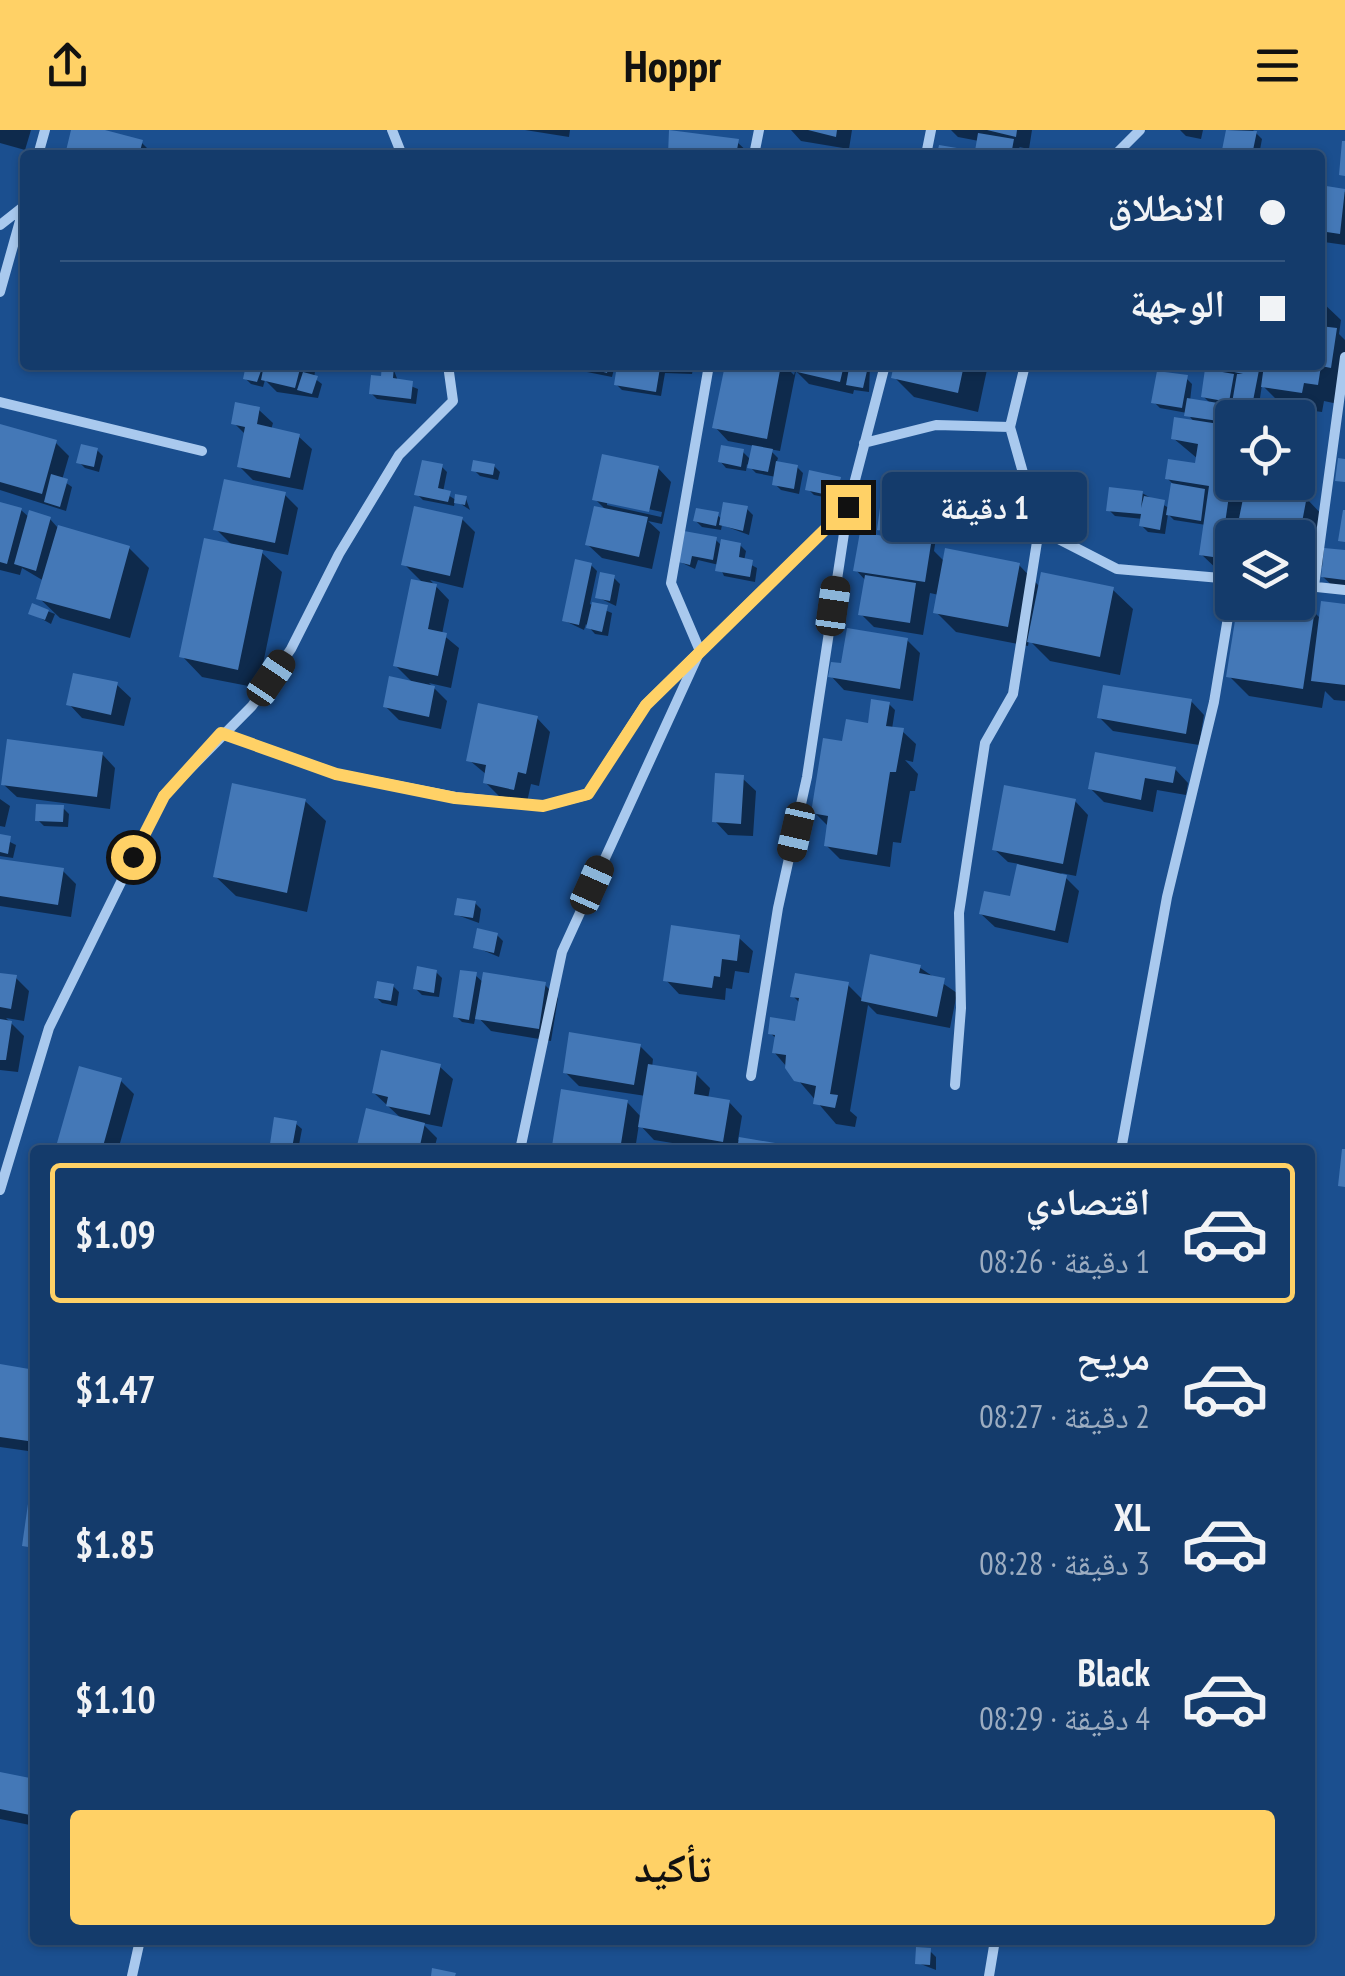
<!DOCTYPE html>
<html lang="ar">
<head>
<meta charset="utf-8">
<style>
  :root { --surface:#143b6b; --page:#1d4271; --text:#f1f3f6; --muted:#9dadc1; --line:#33557e; --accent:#ffd166 }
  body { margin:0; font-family:"PT Sans Narrow","Noto Naskh Arabic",sans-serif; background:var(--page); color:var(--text); direction:rtl; height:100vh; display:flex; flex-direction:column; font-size:38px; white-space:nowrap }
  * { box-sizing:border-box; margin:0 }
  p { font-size:32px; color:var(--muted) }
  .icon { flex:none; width:55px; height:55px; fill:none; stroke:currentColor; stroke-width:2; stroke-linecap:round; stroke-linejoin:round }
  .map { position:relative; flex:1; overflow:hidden; direction:ltr }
  .side { position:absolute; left:30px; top:1015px; width:1285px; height:800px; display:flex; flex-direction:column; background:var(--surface); border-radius:10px; box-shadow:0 2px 8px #0004,0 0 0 2px var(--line); direction:rtl }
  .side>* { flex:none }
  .hud { position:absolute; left:20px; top:20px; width:1305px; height:220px; border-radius:10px; box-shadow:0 2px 8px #0004,0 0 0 2px var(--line); direction:rtl; display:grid; align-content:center; height:220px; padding:0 40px; background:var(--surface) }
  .controls { position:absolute; left:1215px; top:270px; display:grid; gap:20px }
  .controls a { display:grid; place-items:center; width:100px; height:100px; border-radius:10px; background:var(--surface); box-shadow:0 2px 8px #0004,0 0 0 2px var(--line); font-size:50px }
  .end { position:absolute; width:45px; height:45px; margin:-22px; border:12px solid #ffd166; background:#111; box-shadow:0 0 0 5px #111 }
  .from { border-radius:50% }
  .bubble { position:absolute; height:70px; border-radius:10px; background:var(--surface); box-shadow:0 2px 8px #0004,0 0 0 2px var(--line); font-size:32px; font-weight:700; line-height:70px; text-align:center; direction:rtl }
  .car { position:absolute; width:30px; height:60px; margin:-30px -15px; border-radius:12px; box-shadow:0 0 8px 2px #0007; background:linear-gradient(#222 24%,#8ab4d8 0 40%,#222 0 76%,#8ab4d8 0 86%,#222 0) }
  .hud b { display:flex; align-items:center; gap:35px; height:95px; font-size:38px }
  .hud b+b { border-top:2px solid var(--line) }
  .hud i { width:25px; height:25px; background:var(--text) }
  ul { padding:18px 0 0; list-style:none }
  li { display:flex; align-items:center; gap:30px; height:140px; margin:0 20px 15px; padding:0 20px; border:5px solid transparent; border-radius:10px }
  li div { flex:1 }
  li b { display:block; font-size:38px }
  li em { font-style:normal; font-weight:700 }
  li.selected { border-color:var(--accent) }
  li>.icon { width:90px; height:90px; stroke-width:1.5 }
  .button { display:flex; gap:20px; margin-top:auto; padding:20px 40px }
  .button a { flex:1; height:115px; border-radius:10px; background:var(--accent); color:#111; font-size:40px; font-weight:700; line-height:115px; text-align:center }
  header { display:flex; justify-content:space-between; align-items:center; height:130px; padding:0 40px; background:var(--accent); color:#111; font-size:45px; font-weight:700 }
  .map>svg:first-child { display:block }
  .shadow { fill:#0007; fill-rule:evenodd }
  .building { fill:#4478b7 }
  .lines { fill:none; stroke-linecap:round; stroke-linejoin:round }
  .street { stroke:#a9c9ee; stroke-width:10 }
  .route { stroke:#ffd166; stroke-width:12 }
</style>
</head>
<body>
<header><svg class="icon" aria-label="menu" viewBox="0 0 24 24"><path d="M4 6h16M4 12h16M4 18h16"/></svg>Hoppr<svg class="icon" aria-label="share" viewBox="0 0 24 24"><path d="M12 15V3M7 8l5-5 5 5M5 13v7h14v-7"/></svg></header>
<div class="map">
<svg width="1345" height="1846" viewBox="0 0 1345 1846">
  <rect width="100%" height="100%" fill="#1b4f8f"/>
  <path class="shadow" d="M0,0H31L25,20L0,13Z
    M74,0H95L141,12L154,25H67Z
    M525,0H570L569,7Z
    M791,0H852L849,19L801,11Z
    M951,0H1032L1029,19L1019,17L1026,25H940L977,24L979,11L958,7Z
    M1180,0H1203L1201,9L1186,6Z
    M1228,0H1253L1262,9L1259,25H1223Z
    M737,12L751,25H669Z
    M1320,58L1345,62V115L1324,112L1320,139Z
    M1320,170L1341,190L1339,204L1345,210V256L1338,274L1324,271L1322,282L1284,277L1262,255L1258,281L1241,278L1248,288H1232V352H1254L1253,358L1306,368L1326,389L1320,420L1345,423V461L1337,460L1323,447L1324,437L1316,436L1312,459L1298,456V408H1232V446L1222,444L1201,424L1206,395L1174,390L1168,384L1165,404L1148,402L1142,396L1143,389L1115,386L1109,380L1142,363L1169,378L1173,354L1167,348L1197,336L1198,329L1173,308L1194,292L1187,283L1160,278L1154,272L1186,248L1192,254L1190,271L1212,275L1203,266L1215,243L1209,235H1320Z
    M257,235H316L314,248L322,254L318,268L277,262L265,250L263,257L251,254L245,248L248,237L264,241Z
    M581,235H615L612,247L587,242Z
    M620,235L638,238L636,235H694L692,244L665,243L661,266L622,260L616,254Z
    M756,235H784L794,245L797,235H870L869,262L854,260L853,264L809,254L796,241L780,321L769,319L778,328L776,334L797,337L803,343L799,364L781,360L775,354L776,347L756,343L747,334L746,341L726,338L720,331L742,321L751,330L754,316L728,311L715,297Z
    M897,235H988L978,282L914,267L894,247Z
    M393,238L398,251L418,259L416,274L377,269L371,263Z
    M259,280L273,293L271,300L298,306L312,319L303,360L253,350L239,336L246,305L234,293Z
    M0,297L55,312L69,326L62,350L72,357L66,381L0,360Z
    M97,320L103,326L99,342L85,338L79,332Z
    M441,336L447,342L443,362L456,370L466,369L470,380L455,370L454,376L423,370L417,364Z
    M494,336L500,342L498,350L480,346L474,340Z
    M658,338L671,352L662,394L648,391L660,402L652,439L602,428L588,415L607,381L595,369ZM607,370L662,382L661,387L607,375Z
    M840,349L846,355L843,371L814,365L808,359Z
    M284,364L298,378L288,425L258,419L282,442L258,558L202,547L182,526L233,416L216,399Z
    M0,374L21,380L30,388L50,389L58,398L129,418L149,438L130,508L60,488L39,468L44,451L22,438L20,445L0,440Z
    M939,375L953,389L950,404L937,402L934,421L945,432L1019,435L1040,457L1112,459L1133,479L1120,545L1050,531L1029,510L1028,516L956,502L936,482L939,465L930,463L923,505L874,497L861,484L866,451L856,440L889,409L879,400Z
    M747,379L753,385L749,405L722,395L721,400L702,397L696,391L717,385L723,390Z
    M462,389L475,402L463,458L430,450L449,470L442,504L459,518L451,558L429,553L447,571L441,599L399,590L386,577L414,554L395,535L424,454L404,434Z
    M716,410L722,416L740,415L746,421L744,431L757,438L755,452L724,446L719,435L698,430L695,439L680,432Z
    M591,435L597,441L590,474L612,483L608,506L595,504L586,494L584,500L565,491Z
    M614,448L620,454L616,476L597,467Z
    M1241,472L1314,482L1321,489L1345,477V571L1334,570L1325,561L1322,578L1249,566L1229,546Z
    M34,476L55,484L51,494L31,483Z
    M907,510L920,523L913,571L844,560L831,546L843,536Z
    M117,555L131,568L124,596L82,588L69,574Z
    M1191,571L1204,585L1199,615L1113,601L1100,588Z
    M889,574L895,580L892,599L902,601L916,614L913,632L905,630L918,644L915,661H910L901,713L893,712L890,737L840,729L826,715L829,697L814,682L852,616L875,596Z
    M537,588L550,602L539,656L531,654L527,672L499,666L485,652L487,645L469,630Z
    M102,624L115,638L110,679L17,667L3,654Z
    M1175,639L1188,653L1186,665L1157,660L1153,682L1104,672L1090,658Z
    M742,648L756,661L753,706L728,705L715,691Z
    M0,669L10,676L5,697L0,696Z
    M305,671L326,691L307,782L236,766L215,746Z
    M1075,671L1088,685L1076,746L1061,743L1079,761L1068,813L995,797L981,784L1012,769L1019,734L1008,732L994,719Z
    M63,678L69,684L68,697L44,696L38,690Z
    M0,707L16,715L13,728L0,726Z
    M0,731L63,741L76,754L71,787L0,776Z
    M475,773L481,779L479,793L457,785Z
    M497,805L503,811L499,827L475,817Z
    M739,808L753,821L749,843L735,841L732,859L726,858L725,870L679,864L666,850Z
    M919,837L957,863L950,898L877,884L868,875L850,981L857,987L855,997L836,994L774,922L777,909L770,903L797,894L800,873L793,866L848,855L863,870Z
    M436,842L442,848L439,867L422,865L416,859Z
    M0,845L16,848L29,861L24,891L6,888L24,906L18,942L0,940Z
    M475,845L484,853L545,855L558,868L551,911L491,901L476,885L474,894L462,892L456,886Z
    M393,856L399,862L397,876L382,873L376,867Z
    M640,916L653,929L652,938L696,944L710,958L708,969L729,972L742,986L738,1010L783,1020H715L654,1010L639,994L635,1020H560L555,1015L627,972L642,988L646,966L579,956L565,942Z
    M439,936L453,949L442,997L422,993L437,1008L435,1016L458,1020H359L403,990L374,963Z
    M121,951L134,964L118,1020H58Z
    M295,993L302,999L298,1020L278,1019L272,1013Z
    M0,1236L35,1242V1322L0,1317Z
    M0,1644L35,1651V1696L0,1689Z
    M930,1821L936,1827V1840L918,1833Z"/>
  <path class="building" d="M71,0H105L143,10L139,25H65Z
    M669,0L739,9L736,25H668Z
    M808,0H837L836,7Z
    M987,0H1017L1016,7Z
    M1226,0L1257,1L1252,25H1221Z
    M978,3L1014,9L1011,25H937L939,15L975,21Z
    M1342,11H1345V46L1339,45Z
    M1320,55L1345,59L1340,104L1320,101Z
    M1320,196L1337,198L1331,238L1321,236L1318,255L1304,253L1302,263L1261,257L1264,235H1320Z
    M246,235L262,238L257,252L243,249Z
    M264,235H301L295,258L261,250Z
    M382,235L394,236L393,248L413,251L411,269L369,264L371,245L381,246Z
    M579,235H609L607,243Z
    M617,235L660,238L656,262L614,255Z
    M725,235L752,239L753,235H781L767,309L712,298Z
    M794,235H844L840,252L793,241Z
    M894,235H964L958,263L891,248Z
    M1203,235H1260L1252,276L1232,273L1237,244H1243Z
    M849,238L867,241L863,258L846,255Z
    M1205,239L1234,244L1229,272L1201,267Z
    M1157,241L1188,245L1182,278L1151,273Z
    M303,242L318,246L312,264L297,260Z
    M1187,268L1243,277L1242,288H1232V293L1184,286Z
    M235,272L260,277L257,294L300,304L290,348L237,337L245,297L231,294Z
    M1174,287L1232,296V345L1220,428L1199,425L1209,356L1165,349L1168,329L1195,333L1198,314L1171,309Z
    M0,294L57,310L42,364L0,352Z
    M81,314L98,318L94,337L76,333Z
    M721,315L744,319L741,337L718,332Z
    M752,315L773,319L768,342L747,338Z
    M602,324L659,336L649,382L592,370Z
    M1338,328L1345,329V352L1335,351Z
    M422,330L443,334L438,358L451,361L448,372L414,365Z
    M473,330L495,334L493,345L471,341Z
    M776,331L798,335L794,359L772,355Z
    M809,340L841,347L837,367L805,360Z
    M51,344L68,349L60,377L44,372Z
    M224,349L286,362L275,413L213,400Z
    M1171,353L1205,359L1201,391L1166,385Z
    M1246,354L1307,366L1300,403L1308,405L1306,419L1298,417V408H1235Z
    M1109,357L1143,361L1141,378L1144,366L1165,370L1160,400L1139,396L1141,384L1106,381Z
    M882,363L941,373L937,392L925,390L922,408L877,400Z
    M455,364L467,366L465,375L454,373Z
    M0,372L22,378L7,434L0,432Z
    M723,372L748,376L743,401L719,395Z
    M414,376L463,387L450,446L401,435Z
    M594,376L648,387L639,427L585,415Z
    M696,378L719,382L716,396L693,391Z
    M29,380L51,387L36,441L14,434Z
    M1343,380H1345V412L1338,411Z
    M58,395L130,416L110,489L36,469Z
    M684,401L717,407L713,430L692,426L690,435L678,432Z
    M860,402L931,414L925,452L853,441Z
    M204,408L263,420L238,540L179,527Z
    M721,409L741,413L739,427L753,430L750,447L715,441Z
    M945,418L1020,433L1008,497L933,483Z
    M1324,418L1345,420V450L1321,447Z
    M575,429L592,433L579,495L562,491Z
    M600,442L615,445L610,471L595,468Z
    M1041,442L1114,457L1100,527L1027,512Z
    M865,445L916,453L910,493L858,485Z
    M411,449L437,454L428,499L447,503L438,546L393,536Z
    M1321,471L1345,474V555L1311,551Z
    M592,472L608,475L602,502L586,498Z
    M1238,472L1315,479L1303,559L1226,547Z
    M32,473L49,480L45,490L28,484Z
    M847,498L908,508L900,559L828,547L831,532L841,533Z
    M73,543L118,552L111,585L66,575Z
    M389,546L435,556L429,587L383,577Z
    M1103,555L1192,569L1186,604L1097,588Z
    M871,569L890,572L886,596L904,598L896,642H890L877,725L824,716L828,686L811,683L823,608L842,611L846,589L868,593Z
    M478,573L538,586L526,644L518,642L514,660L483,653L486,635L466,631Z
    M7,609L103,622L97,667L1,655Z
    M1095,622L1176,637L1173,653L1145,648L1141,670L1088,659Z
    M715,643L744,645L741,694L712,692Z
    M232,653L306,669L287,763L213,747Z
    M1004,655L1076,669L1063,734L992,720Z
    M36,674L64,675L63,692L35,691Z
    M0,704L11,706L8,724L0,722Z
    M0,729L64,738L58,775L0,766Z
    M1017,734L1067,745L1055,801L979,784L984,761L1010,766Z
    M457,768L476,771L473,788L454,785Z
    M671,795L740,805L737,831L722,829L720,847L714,846L712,858L663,851Z
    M477,798L498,803L494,823L473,818Z
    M870,824L921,835L919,843L945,848L937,887L861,871Z
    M417,836L437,840L434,863L413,859Z
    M460,840L477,842L469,890L453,887Z
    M483,842L546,852L539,899L475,889Z
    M0,843L17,845L11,879L0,877Z
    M795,843L849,852L830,964L838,965L835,978L813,974L816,956L794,951L785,938L786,925L772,923L775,905L768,904L770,887L795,891L799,868L790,867Z
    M377,851L394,854L391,871L374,868Z
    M0,889L12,891L6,930H0Z
    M569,902L641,914L634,955L563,943Z
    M381,920L441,934L430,985L386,976L388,967L372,963Z
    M648,934L697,942L694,964L730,970L723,1012L638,997Z
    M79,936L122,948L102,1020H55Z
    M561,959L628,970L620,1020L552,1016Z
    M366,978L425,993L419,1020H356Z
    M274,987L297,991L292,1018L270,1014Z
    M739,1007L781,1014L780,1020H737Z
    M433,1013L461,1018V1020H432Z
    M1342,1019H1345V1057L1338,1056Z
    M0,1234L35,1240V1312L0,1307Z
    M28,1374L35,1375V1418L22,1416Z
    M0,1642L35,1649V1686L0,1679Z
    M916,1817L931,1818L930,1835L915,1834Z
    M432,1838L456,1843L455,1846H431Z"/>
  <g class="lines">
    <path class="street" d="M392,0L402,25
      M38,25L45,0
      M754,25L759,0
      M926,25L931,0
      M1115,25L1140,0
      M0,95L23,77
      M0,162L25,73
      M0,272L202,321
      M1010,297L1039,399L1117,439L1232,449
      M864,313L936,295L1010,297L1025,235
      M1298,455L1345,460
      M1314,456L1345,227
      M221,603L337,644L455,667L543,676L587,665L645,575L700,521L671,453L709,235
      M751,946L778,778L807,647L848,377L885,235
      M955,955L961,878L959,783L985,613L1013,564L1039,399
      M520,1020L562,822L700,521L848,377
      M1121,1020L1167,767L1214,572L1232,463
      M0,1060L49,898L164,665L252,576L291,519L339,424L399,325L453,271L448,235
      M132,1846L140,1810
      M989,1846L995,1810"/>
  </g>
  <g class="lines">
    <path class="route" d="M133,727L164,666L221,603L336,644L455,668L543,676L588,664L646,575L848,377"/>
  </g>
</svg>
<div class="controls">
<a><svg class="icon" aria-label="locate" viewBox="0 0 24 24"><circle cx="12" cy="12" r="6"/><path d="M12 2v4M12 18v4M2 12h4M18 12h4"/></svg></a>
<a><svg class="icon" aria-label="layers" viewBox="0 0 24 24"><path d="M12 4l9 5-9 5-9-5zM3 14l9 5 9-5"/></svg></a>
</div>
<i class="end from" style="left:133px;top:727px"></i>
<i class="end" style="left:848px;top:377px"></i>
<div class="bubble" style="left:882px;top:342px;width:205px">1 دقيقة</div>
<i class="car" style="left:833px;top:476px;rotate:8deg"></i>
<i class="car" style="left:271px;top:548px;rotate:34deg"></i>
<i class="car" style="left:796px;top:702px;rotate:193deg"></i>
<i class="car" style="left:592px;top:755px;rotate:24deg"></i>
<div class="hud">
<b><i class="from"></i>الانطلاق</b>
<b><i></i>الوجهة</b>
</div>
<section class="side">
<ul>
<li class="selected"><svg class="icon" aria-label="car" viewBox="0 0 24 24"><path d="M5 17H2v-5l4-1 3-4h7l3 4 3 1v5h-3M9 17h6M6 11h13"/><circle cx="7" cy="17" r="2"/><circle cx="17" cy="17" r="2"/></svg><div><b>اقتصادي</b><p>1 دقيقة · 08:26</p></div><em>$1.09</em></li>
<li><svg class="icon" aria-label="car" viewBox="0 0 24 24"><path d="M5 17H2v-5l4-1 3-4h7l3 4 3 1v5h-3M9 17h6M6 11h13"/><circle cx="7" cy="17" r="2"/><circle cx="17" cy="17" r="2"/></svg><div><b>مريح</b><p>2 دقيقة · 08:27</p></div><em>$1.47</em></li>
<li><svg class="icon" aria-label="car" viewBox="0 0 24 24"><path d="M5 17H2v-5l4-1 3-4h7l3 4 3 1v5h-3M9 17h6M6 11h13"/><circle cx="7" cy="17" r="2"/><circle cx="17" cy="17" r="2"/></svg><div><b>XL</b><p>3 دقيقة · 08:28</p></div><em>$1.85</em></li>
<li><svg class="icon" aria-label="car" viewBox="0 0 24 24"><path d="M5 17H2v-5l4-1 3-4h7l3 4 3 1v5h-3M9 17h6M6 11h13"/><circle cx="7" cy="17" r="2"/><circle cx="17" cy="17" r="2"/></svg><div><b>Black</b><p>4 دقيقة · 08:29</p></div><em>$1.10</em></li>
</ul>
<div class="button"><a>تأكيد</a></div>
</section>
</div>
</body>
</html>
